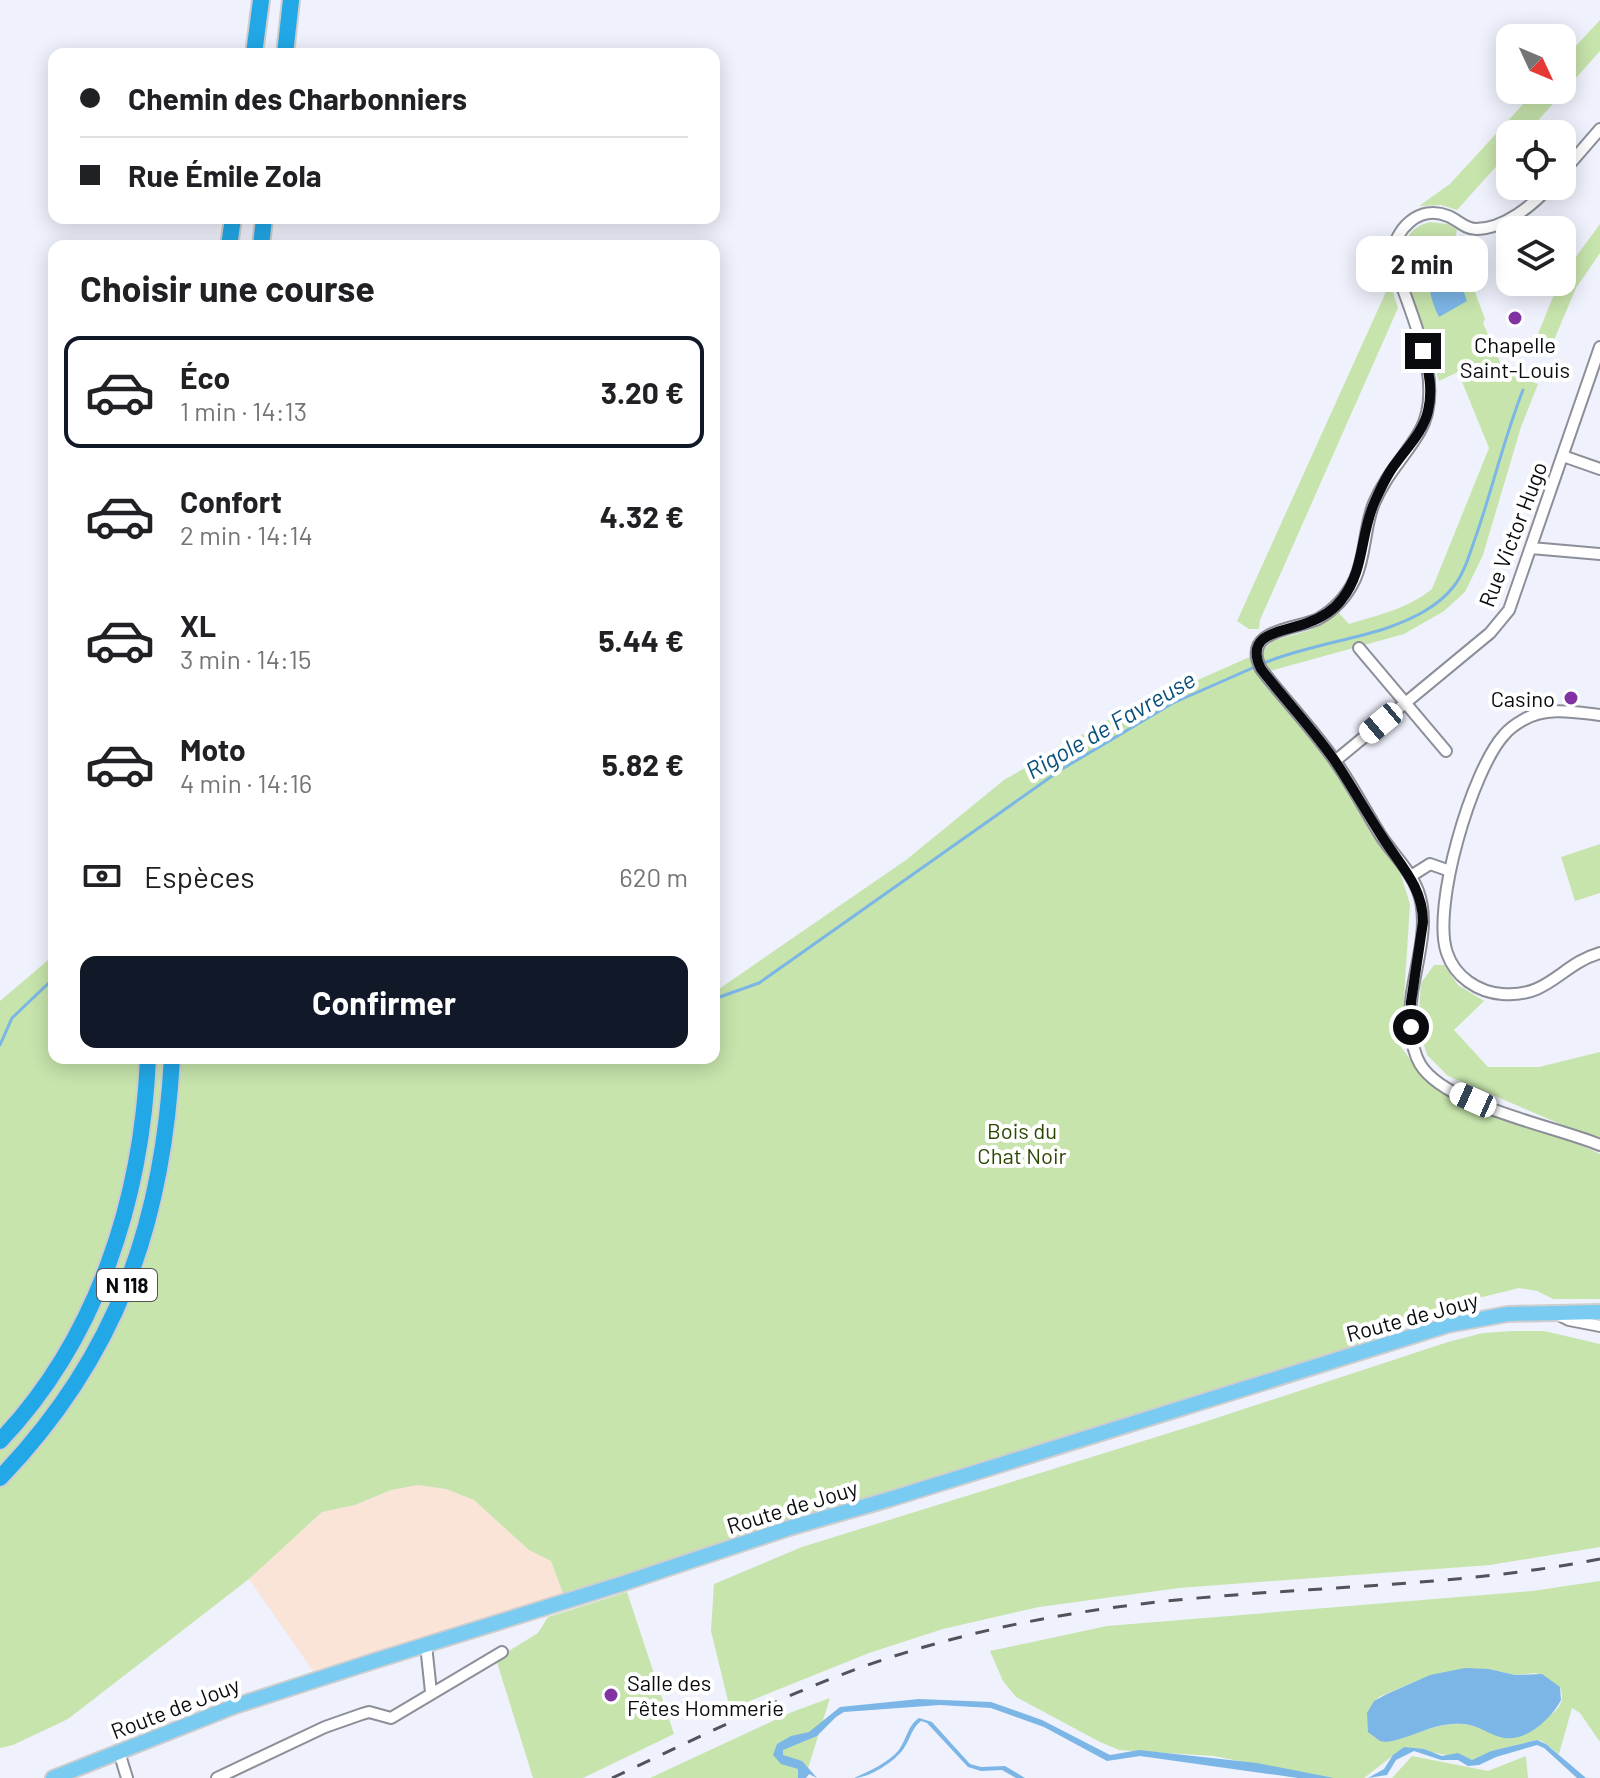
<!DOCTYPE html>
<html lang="fr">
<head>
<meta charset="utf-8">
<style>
  :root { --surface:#fff; --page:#f2f2f2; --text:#202124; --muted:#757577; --line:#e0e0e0; --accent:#111827 }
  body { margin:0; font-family:Barlow,sans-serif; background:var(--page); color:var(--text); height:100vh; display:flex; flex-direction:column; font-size:30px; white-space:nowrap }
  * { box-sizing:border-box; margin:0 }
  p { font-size:26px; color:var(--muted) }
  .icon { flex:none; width:44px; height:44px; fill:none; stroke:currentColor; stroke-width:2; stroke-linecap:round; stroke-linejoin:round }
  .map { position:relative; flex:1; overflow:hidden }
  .panel { position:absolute; left:48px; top:240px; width:672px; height:824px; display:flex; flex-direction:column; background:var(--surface); border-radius:16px; box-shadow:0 4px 20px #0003 }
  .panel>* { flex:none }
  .banner { position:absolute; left:48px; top:48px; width:672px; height:176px; border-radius:16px; box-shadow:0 4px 20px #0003; display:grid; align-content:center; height:176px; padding:0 32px; background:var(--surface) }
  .needle { width:52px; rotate:134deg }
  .fabs { position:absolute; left:1496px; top:24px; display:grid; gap:16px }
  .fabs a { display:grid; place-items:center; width:80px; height:80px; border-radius:16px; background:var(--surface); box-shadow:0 4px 20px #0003; font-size:40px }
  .end { position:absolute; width:36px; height:36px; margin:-18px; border:10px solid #0a0b0f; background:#fff; box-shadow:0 0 0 4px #fff }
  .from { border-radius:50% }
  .bubble { position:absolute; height:56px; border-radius:16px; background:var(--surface); box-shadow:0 4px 20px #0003; font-size:26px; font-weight:700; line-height:56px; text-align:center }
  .car { position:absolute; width:24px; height:48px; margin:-24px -12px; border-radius:10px; box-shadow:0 0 6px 2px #0007; background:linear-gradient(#fff 24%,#345 0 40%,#fff 0 76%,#345 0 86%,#fff 0) }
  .banner b { display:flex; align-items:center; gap:28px; height:76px; font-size:30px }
  .banner b+b { border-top:2px solid var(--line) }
  .banner i { width:20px; height:20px; background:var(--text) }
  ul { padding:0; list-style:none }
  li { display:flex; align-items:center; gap:24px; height:112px; margin:0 16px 12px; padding:0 16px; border:4px solid transparent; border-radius:16px }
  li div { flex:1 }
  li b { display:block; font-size:30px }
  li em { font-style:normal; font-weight:700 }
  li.active { border-color:var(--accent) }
  li>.icon { width:72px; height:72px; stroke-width:1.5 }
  h2 { padding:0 32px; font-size:36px; line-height:96px }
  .pay { display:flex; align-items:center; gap:20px; height:88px; padding:0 32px; font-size:30px }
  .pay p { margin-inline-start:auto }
  .primary-button { display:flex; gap:16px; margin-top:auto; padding:16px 32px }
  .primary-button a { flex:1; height:92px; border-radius:16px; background:var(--accent); color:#fff; font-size:32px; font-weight:700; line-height:92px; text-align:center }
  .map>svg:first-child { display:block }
  .industrial { fill:#fae3d7 }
  .green { fill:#c7e4ac; fill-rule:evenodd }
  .water { fill:#7cb6e7 }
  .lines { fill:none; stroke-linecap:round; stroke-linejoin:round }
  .stream { stroke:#7cb6e7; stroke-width:3 }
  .minor-casing { stroke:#8c8e98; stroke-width:14 }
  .major-casing { stroke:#cececf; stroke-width:18 }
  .highway-casing { stroke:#cececf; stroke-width:20 }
  .minor { stroke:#fff; stroke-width:10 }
  .major { stroke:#7acbf1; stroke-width:14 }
  .highway { stroke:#22a8e7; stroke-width:16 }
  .rail { stroke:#515359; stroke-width:3; stroke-dasharray:14 14; stroke-linecap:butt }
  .route { stroke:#0a0b0f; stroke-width:10 }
  .poi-dot { fill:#8232a2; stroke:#fff; stroke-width:3 }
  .labels { text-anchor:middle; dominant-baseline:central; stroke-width:8; stroke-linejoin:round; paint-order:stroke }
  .shield { fill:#fff; stroke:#545457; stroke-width:2 }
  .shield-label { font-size:20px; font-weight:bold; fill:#0a0b0f }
  .poi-label { font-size:22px; fill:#0a0b0f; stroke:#fff }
  .street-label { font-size:22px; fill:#0a0b0f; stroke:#fff }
  .park-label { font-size:22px; fill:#2c4800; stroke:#fff }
  .water-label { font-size:24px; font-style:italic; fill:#094f7c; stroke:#fff }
</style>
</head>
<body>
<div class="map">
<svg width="1600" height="1778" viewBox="0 0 1600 1778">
  <rect width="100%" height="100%" fill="#eff1fc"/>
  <path class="industrial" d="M418,1485L446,1489L474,1500L529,1550L551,1561L563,1593L313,1671L249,1579L322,1512L355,1505L391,1490Z"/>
  <path class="green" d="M1600,20V51L1526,134H1510V151L1457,210L1441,205L1419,206L1450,184L1536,90H1562V61Z
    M1430,222L1448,224L1457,230L1455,238L1485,319L1483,323L1505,373L1538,384L1521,427L1483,555L1465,592L1444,611L1404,634L1270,671L1260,659L1261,649L1264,650L1272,641L1310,630L1339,613L1349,624C1378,615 1407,609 1432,589L1489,448L1458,372L1439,381L1402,263C1400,243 1410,227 1430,222Z
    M1600,224V253L1576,288L1554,340L1540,335L1538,334L1559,282H1562L1567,269Z
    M1390,283L1398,308L1260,620L1259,629H1249L1237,621Z
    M1254,655L1324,747L1395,856L1410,904L1401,1047L1416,1067L1600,1154V1299H1553L1537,1291L1519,1288L1418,1313L1355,1349L563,1593L551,1561L529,1550L474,1500L446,1489L418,1485L391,1490L355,1505L322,1512L249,1579L68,1719L13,1745L0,1748V1001L54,955V1058H714V982L719,989L906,860L1004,780L1108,720Z
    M1600,844V893L1575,901L1561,857Z
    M1434,965H1444L1458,985L1484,1001L1454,1030L1488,1067H1539L1600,1052V1141L1448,1076L1427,1055L1418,1025L1421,983Z
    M1513,1331H1544L1600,1344V1547L1490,1565L1179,1588L1039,1607L943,1629L869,1653L730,1709L711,1631L714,1584L802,1547L1198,1424L1448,1342L1483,1333Z
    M1600,1581V1742L1580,1713L1572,1708L1559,1754L1542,1741L1537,1740L1491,1751L1472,1760L1404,1747L1364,1778H1325L1214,1756L1119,1750L1100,1742L1016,1697L1003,1681L990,1651L1107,1626L1532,1591ZM1489,1669L1515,1675L1536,1673L1560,1687C1563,1695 1563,1703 1556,1710C1550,1717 1517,1737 1507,1737C1490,1737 1478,1722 1453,1724C1431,1725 1408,1738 1386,1742C1363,1737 1363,1711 1379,1697L1421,1679Z
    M627,1592L674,1734L583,1778H533L496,1659L538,1633L548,1617Z
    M830,1698L805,1778H650L792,1712Z
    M1412,1756L1488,1771L1526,1756L1528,1778H1392Z"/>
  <path class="water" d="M1440,252L1452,258L1467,301L1439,317C1429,298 1422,267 1440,252Z
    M1465,1668L1489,1669L1515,1675L1542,1674L1560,1687L1561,1700C1551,1719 1525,1744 1500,1737C1482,1731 1474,1722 1452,1724C1430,1725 1409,1739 1386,1742L1380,1741L1368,1732L1367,1713L1374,1701L1387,1694L1430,1675Z
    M919,1699L991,1702L1042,1720L1110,1755L1139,1750L1257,1763L1334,1778H1298L1140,1756L1107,1761L1044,1727L991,1708L940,1705L844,1712L836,1717L817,1736L783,1750V1755L802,1761L817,1778L809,1774L806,1778H798V1769L781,1764L773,1755L777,1744L791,1736L809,1732L840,1707Z
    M919,1718L932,1722L970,1764L981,1767L1005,1766L1025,1778H1016L1002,1770L981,1771L968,1767L927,1723L921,1721C911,1729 911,1738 904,1748C896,1761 869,1778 854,1778C868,1772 889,1762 898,1751C907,1740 907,1726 919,1718Z
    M1537,1740L1546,1744L1586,1778H1577L1544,1748L1537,1745L1496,1757L1479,1765L1468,1766L1458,1760H1441L1414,1751L1396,1760L1387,1775L1368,1778L1384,1769L1393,1755L1404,1747L1424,1749L1442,1756L1458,1753L1472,1760L1491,1751Z"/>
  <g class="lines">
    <path class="stream" d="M1264,663C1303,647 1347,641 1387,628C1412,619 1438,607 1454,586C1465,572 1470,552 1476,536C1493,487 1504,438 1523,390
      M714,999L759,983L1062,769L1173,703L1257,666
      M0,1045L12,1018L54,978"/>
    <g class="minor-casing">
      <path id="minor" d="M1562,173L1600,129
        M1550,186C1533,205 1504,229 1476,229C1465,229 1458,220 1448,216C1419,204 1395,229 1392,256C1406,307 1448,381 1420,431C1405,457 1387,473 1374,503C1364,527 1366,555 1355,579C1347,596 1334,610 1318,619C1295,630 1241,629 1261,669C1284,699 1311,727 1333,758C1351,783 1365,810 1381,836C1393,854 1410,870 1418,891C1430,923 1417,960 1412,993C1409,1014 1409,1045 1420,1064C1445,1106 1555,1126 1600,1145
        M1563,456L1600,469
        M1531,548L1600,554
        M1359,648L1446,751
        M1600,715C1575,712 1546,706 1523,720C1516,724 1509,729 1504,735C1472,770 1431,908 1447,953C1455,977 1478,992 1502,994C1549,998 1561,964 1600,953
        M1335,761L1490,633L1509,610L1600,347
        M1411,876L1430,864L1450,871
        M1559,1315L1569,1320L1600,1326
        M426,1645L431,1692
        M119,1752L127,1778
        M217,1778L325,1727L362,1714L369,1712L391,1718L502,1652"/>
    </g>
    <g class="major-casing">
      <path id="major" d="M53,1778L235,1706L377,1660L621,1584L789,1528L890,1499L1448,1325L1508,1314L1600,1312"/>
    </g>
    <g class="highway-casing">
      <path id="highway" d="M254,54L261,0
        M285,54L291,0
        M229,246L233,218
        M261,246L264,218
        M0,1441C98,1338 142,1198 148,1058
        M0,1478C117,1356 163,1224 172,1058"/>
    </g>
    <use href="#minor" class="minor"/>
    <use href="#major" class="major"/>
    <use href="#highway" class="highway"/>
    <path class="rail" d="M612,1778C687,1743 761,1706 838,1676C913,1647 992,1627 1071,1614C1246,1584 1426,1593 1600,1559"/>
  </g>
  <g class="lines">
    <path class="route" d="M1411,1027V1002L1423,922C1423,886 1399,864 1381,835C1365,810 1351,785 1335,761C1312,728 1285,700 1261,669C1243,632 1284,632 1307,623C1321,618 1334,610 1342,599C1365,570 1360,533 1375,501C1381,488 1387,474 1396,463C1408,446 1423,432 1428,411C1433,389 1429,372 1423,351"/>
  </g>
  <g class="poi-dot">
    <circle cx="1515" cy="318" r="8"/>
    <circle cx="1571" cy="698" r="8"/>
    <circle cx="611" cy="1695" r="8"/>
  </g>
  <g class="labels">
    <rect class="shield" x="97" y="1269" width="60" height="32" rx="6"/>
    <g class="shield-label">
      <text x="127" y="1285">N 118</text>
    </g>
    <g class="poi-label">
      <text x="1515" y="344">Chapelle<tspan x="1515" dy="25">Saint-Louis</tspan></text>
      <text x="1555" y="698" text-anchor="end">Casino</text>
      <text x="627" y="1682" text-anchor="start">Salle des<tspan x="627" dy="25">Fêtes Hommerie</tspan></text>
    </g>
    <g class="street-label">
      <text transform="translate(1512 534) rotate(-69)">Rue Victor Hugo</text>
      <text transform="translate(1412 1316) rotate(-15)">Route de Jouy</text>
      <text transform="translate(792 1506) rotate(-17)">Route de Jouy</text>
      <text transform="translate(175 1707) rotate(-21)">Route de Jouy</text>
    </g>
    <g class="park-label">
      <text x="1022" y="1130">Bois du<tspan x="1022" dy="25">Chat Noir</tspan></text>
    </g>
    <g class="water-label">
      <text transform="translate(1110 724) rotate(-30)">Rigole de Favreuse</text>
    </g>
  </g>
</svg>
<div class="fabs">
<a><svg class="needle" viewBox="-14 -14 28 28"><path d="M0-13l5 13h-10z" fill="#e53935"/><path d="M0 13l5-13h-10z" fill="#757577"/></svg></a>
<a><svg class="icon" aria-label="locate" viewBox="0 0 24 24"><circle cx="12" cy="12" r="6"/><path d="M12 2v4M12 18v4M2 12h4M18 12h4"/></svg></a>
<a><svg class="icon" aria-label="layers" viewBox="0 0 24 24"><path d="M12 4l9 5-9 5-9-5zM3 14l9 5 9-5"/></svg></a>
</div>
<i class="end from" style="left:1411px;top:1027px"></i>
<i class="end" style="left:1423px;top:351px"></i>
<div class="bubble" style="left:1356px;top:236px;width:132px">2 min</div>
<i class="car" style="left:1381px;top:723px;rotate:230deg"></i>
<i class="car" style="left:1473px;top:1100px;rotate:294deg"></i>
<div class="banner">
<b><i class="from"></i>Chemin des Charbonniers</b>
<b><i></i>Rue Émile Zola</b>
</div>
<section class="panel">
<h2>Choisir une course</h2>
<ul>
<li class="active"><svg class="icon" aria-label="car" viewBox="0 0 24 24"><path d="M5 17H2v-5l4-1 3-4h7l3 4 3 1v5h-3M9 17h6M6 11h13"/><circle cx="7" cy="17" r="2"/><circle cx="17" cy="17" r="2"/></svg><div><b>Éco</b><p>1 min · 14:13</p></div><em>3.20 €</em></li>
<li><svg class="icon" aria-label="car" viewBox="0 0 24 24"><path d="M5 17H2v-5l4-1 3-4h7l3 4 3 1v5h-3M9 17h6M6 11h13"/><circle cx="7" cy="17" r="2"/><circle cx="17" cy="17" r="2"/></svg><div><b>Confort</b><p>2 min · 14:14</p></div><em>4.32 €</em></li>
<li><svg class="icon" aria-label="car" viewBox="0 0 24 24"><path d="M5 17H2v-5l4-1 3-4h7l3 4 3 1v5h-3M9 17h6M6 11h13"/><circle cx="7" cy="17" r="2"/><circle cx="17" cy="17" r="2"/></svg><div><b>XL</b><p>3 min · 14:15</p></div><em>5.44 €</em></li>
<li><svg class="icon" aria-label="car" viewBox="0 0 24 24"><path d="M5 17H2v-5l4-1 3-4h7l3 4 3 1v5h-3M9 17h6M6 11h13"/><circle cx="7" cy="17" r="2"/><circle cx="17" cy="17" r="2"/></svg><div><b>Moto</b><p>4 min · 14:16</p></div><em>5.82 €</em></li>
</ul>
<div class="pay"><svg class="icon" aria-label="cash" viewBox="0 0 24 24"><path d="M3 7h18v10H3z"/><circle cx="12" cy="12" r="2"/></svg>Espèces<p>620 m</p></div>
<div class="primary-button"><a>Confirmer</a></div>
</section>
</div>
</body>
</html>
